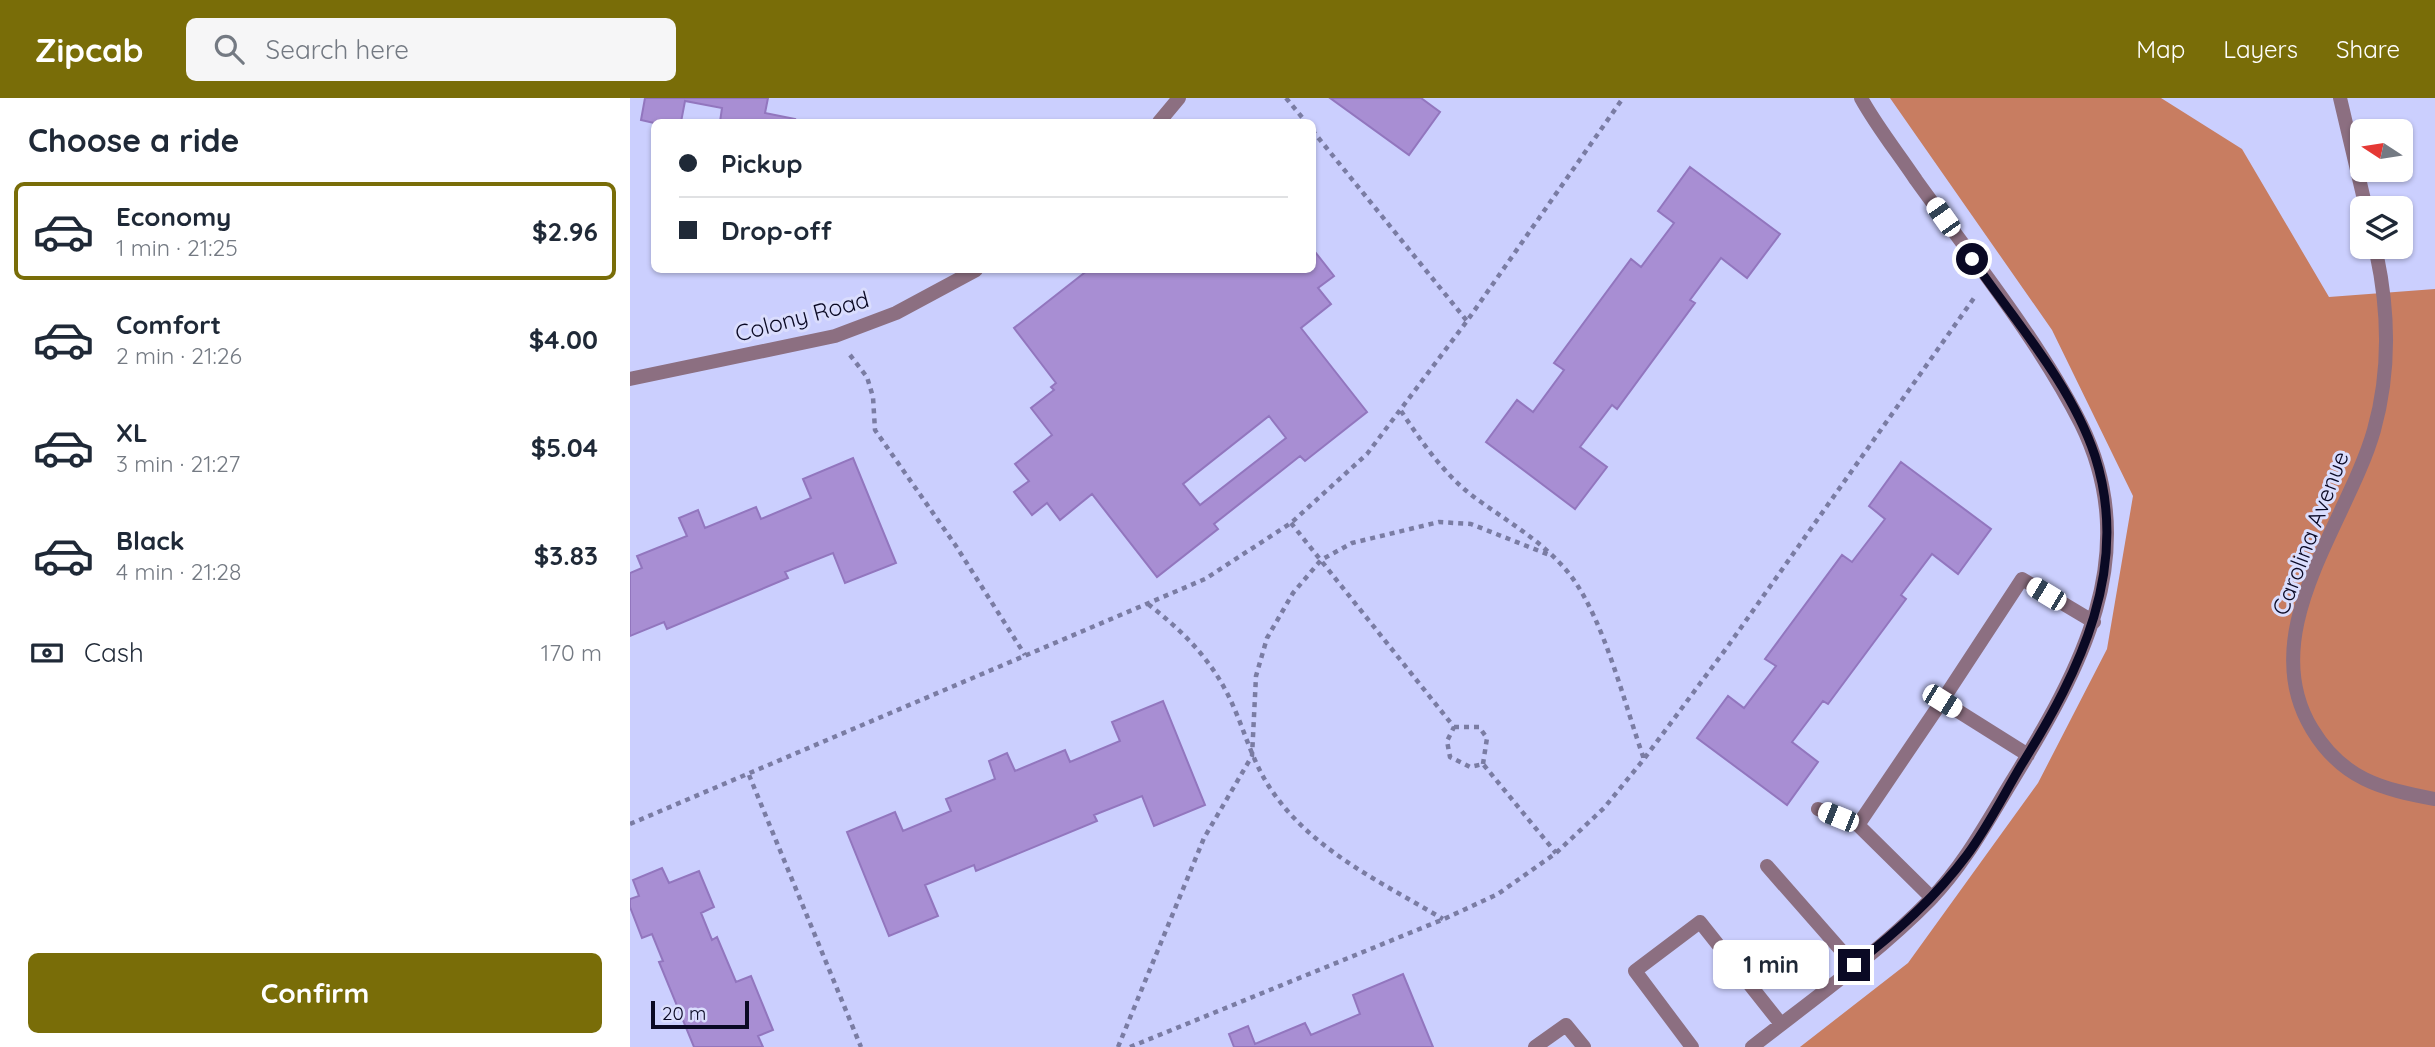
<!DOCTYPE html>
<html lang="en">
<head>
<meta charset="utf-8">
<style>
  :root { --surface:#fff; --page:#f6f6f7; --text:#1f2937; --muted:#747a83; --line:#e0e1e3; --accent:#796d08 }
  body { margin:0; font-family:Quicksand,sans-serif; background:var(--page); color:var(--text); height:100vh; display:flex; flex-direction:column; font-size:26px; white-space:nowrap }
  * { box-sizing:border-box; margin:0 }
  p { font-size:23px; color:var(--muted) }
  .icon { flex:none; width:38px; height:38px; fill:none; stroke:currentColor; stroke-width:2; stroke-linecap:round; stroke-linejoin:round }
  .map { position:relative; flex:1; overflow:hidden }
  .side { display:flex; flex-direction:column; background:var(--surface); width:630px }
  .side>* { flex:none }
  .hud { position:absolute; left:21px; top:21px; width:665px; height:154px; border-radius:10px; box-shadow:0 2px 5px #0004; display:grid; align-content:center; height:154px; padding:0 28px; background:var(--surface) }
  .needle { width:46px; rotate:282deg }
  .tools { position:absolute; left:1720px; top:21px; display:grid; gap:14px }
  .tools a { display:grid; place-items:center; width:63px; height:63px; border-radius:10px; background:var(--surface); box-shadow:0 2px 5px #0004; font-size:35px }
  .scale { position:absolute; left:21px; bottom:18px; width:98px; box-sizing:border-box; padding-left:7px; border:4px solid #0a0924; border-top:0; font-size:19px; line-height:24px; white-space:nowrap; color:#0a0924; -webkit-text-stroke:5px #daddfd; paint-order:stroke }
  .end { position:absolute; width:32px; height:32px; margin:-16px; border:9px solid #0a0924; background:#fff; box-shadow:0 0 0 4px #fff }
  .from { border-radius:50% }
  .bubble { position:absolute; height:49px; border-radius:10px; background:var(--surface); box-shadow:0 2px 5px #0004; font-size:23px; font-weight:800; line-height:49px; text-align:center }
  .car { position:absolute; width:21px; height:42px; margin:-21px -10px; border-radius:9px; box-shadow:0 0 5px 2px #0007; background:linear-gradient(#fff 24%,#345 0 40%,#fff 0 76%,#345 0 86%,#fff 0) }
  .hud b { display:flex; align-items:center; gap:24px; height:66px; font-size:26px }
  .hud b+b { border-top:2px solid var(--line) }
  .hud i { width:18px; height:18px; background:var(--text) }
  ul { padding:0; list-style:none }
  li { display:flex; align-items:center; gap:21px; height:98px; margin:0 14px 10px; padding:0 14px; border:4px solid transparent; border-radius:10px }
  li div { flex:1 }
  li b { display:block; font-size:26px }
  li em { font-style:normal; font-weight:800 }
  li.active { border-color:var(--accent) }
  li>.icon { width:63px; height:63px; stroke-width:1.5 }
  h2 { padding:0 28px; font-size:32px; line-height:84px }
  .pay { display:flex; align-items:center; gap:18px; height:77px; padding:0 28px; font-size:26px }
  .pay p { margin-inline-start:auto }
  .action { display:flex; gap:14px; margin-top:auto; padding:14px 28px }
  .action a { flex:1; height:80px; border-radius:10px; background:var(--accent); color:#fff; font-size:28px; font-weight:800; line-height:80px; text-align:center }
  header { display:flex; align-items:center; gap:42px; box-sizing:border-box; height:98px; padding:0 35px; background:var(--accent); color:#fff }
  header strong { font-size:33px }
  nav { display:flex; gap:38px; margin-inline-start:auto; font-size:24px }
  .search { width:490px; height:63px; background:var(--page); display:flex; align-items:center; gap:18px; box-sizing:border-box; padding:0 24px; border-radius:10px; color:var(--muted); font-size:26px }
  main { display:flex; flex:1; min-height:0 }
  .map>svg:first-child { display:block }
  .forest { fill:#c87d61 }
  .building { fill:#a88ed3; stroke:#9276be; stroke-width:2; fill-rule:evenodd }
  .lines { fill:none; stroke-linecap:round; stroke-linejoin:round }
  .path { stroke:#7a7ca3; stroke-width:4.5; stroke-dasharray:5 5; stroke-linecap:butt }
  .lane { stroke:#8c6f81; stroke-width:14 }
  .street { stroke:#8c6f81; stroke-width:14 }
  .route { stroke:#0a0924; stroke-width:9 }
  .labels { text-anchor:middle; dominant-baseline:central; stroke-width:6; stroke-linejoin:round; paint-order:stroke }
  .street-label { font-size:23px; fill:#0a0924; stroke:#daddfd }
</style>
</head>
<body>
<header>
<strong>Zipcab</strong>
<div class="search"><svg class="icon" aria-label="search" viewBox="0 0 24 24"><circle cx="10" cy="10" r="6"/><path d="M15 15l6 6"/></svg>Search here</div>
<nav><a>Map</a><a>Layers</a><a>Share</a></nav>
</header>
<main>
<section class="side">
<h2>Choose a ride</h2>
<ul>
<li class="active"><svg class="icon" aria-label="car" viewBox="0 0 24 24"><path d="M5 17H2v-5l4-1 3-4h7l3 4 3 1v5h-3M9 17h6M6 11h13"/><circle cx="7" cy="17" r="2"/><circle cx="17" cy="17" r="2"/></svg><div><b>Economy</b><p>1 min · 21:25</p></div><em>$2.96</em></li>
<li><svg class="icon" aria-label="car" viewBox="0 0 24 24"><path d="M5 17H2v-5l4-1 3-4h7l3 4 3 1v5h-3M9 17h6M6 11h13"/><circle cx="7" cy="17" r="2"/><circle cx="17" cy="17" r="2"/></svg><div><b>Comfort</b><p>2 min · 21:26</p></div><em>$4.00</em></li>
<li><svg class="icon" aria-label="car" viewBox="0 0 24 24"><path d="M5 17H2v-5l4-1 3-4h7l3 4 3 1v5h-3M9 17h6M6 11h13"/><circle cx="7" cy="17" r="2"/><circle cx="17" cy="17" r="2"/></svg><div><b>XL</b><p>3 min · 21:27</p></div><em>$5.04</em></li>
<li><svg class="icon" aria-label="car" viewBox="0 0 24 24"><path d="M5 17H2v-5l4-1 3-4h7l3 4 3 1v5h-3M9 17h6M6 11h13"/><circle cx="7" cy="17" r="2"/><circle cx="17" cy="17" r="2"/></svg><div><b>Black</b><p>4 min · 21:28</p></div><em>$3.83</em></li>
</ul>
<div class="pay"><svg class="icon" aria-label="cash" viewBox="0 0 24 24"><path d="M3 7h18v10H3z"/><circle cx="12" cy="12" r="2"/></svg>Cash<p>170 m</p></div>
<div class="action"><a>Confirm</a></div>
</section>
<div class="map">
<svg width="1805" height="949" viewBox="0 0 1805 949">
  <rect width="100%" height="100%" fill="#cbcffe"/>
  <path class="forest" d="M1260,0H1531L1612,51L1699,199L1805,191V949H1170L1278,865L1408,685L1477,551L1503,398L1422,232Z"/>
  <path class="building" d="M15,0H138L135,15L165,21L164,24H90L92,10L55,3L51,24L24,25L11,22Z
    M700,0H791L810,14L779,57Z
    M1060,69L1150,136L1117,180L1091,160L1060,202L1065,205L987,311L982,307L950,349L977,369L945,411L856,344L887,302L903,314L934,272L924,265L1001,161L1011,169L1044,125L1028,113Z
    M682,150L704,178L688,190L701,206L671,230L737,314L675,363L670,358L584,426L588,431L527,479L462,396L430,422L417,405L402,417L384,394L399,383L385,366L422,337L401,310L424,292L421,289L426,285L384,230L458,172H682ZM639,318L656,340L570,407L553,386Z
    M223,360L266,465L215,485L203,455L155,474L158,480L37,531L34,524L0,538V475L12,470L7,458L57,438L49,420L68,412L75,430L126,409L131,421L181,400L173,381Z
    M1271,364L1361,431L1328,476L1302,456L1271,497L1276,501L1198,606L1193,603L1162,644L1188,664L1157,707L1067,640L1098,598L1114,610L1146,568L1135,561L1212,457L1222,464L1255,421L1239,408Z
    M533,603L575,707L524,728L512,698L464,717L467,723L346,773L344,767L295,787L308,818L259,838L217,734L265,714L273,733L321,713L316,701L365,681L359,663L377,655L385,673L435,652L440,664L490,643L482,624Z
    M32,770L39,785L69,773L84,809L71,815L82,842L87,839L106,884L121,878L143,932L128,938L133,949H64L29,864L33,863L22,836L12,840L0,809V801L9,798L3,782Z
    M773,876L803,949H604L599,936L618,928L625,946L675,925L681,937L730,916L723,897Z"/>
  <g class="lines">
    <path class="path" d="M656,0L676,24
      M682,32L837,223
      M220,257L237,279L243,299L245,332L326,448L395,557
      M771,313C793,346 817,381 851,404C883,427 916,446 941,478C975,524 994,605 1014,661
      M661,425L824,629L817,643L820,659L840,669L853,666L926,755
      M518,506C550,531 577,557 596,593C613,625 620,660 640,690C681,752 751,784 813,821
      M824,629H849L857,640L853,666
      M119,677L231,949
      M0,726L575,481L661,425L737,356L837,223L993,0
      M488,949L574,740L622,658L626,578L637,540L663,495L691,462L722,445L809,424L841,426L922,458
      M500,949L814,821L868,796L926,755L974,710L1014,661L1098,548L1344,200"/>
    <path class="lane" d="M1398,657L1312,603L1392,481L1464,524
      M1188,711L1228,727
      M1137,768L1224,867
      M1302,800L1228,727L1312,603
      M905,949L936,927L954,949
      M1062,949L1005,873L1070,824L1151,926
      M1122,949C1182,902 1247,856 1300,802C1334,767 1357,724 1382,683C1450,572 1515,456 1451,326C1408,241 1342,160 1286,82C1268,55 1247,29 1231,0"/>
    <path class="street" d="M1710,0L1736,110
      M529,24L549,0
      M1745,149C1759,210 1761,271 1744,332C1718,424 1623,534 1682,631C1712,681 1751,691 1805,701
      M0,281L205,238L266,215L346,172"/>
  </g>
  <g class="lines">
    <path class="route" d="M1224,867C1267,834 1305,800 1337,757C1358,729 1374,696 1392,666C1450,573 1501,470 1465,358C1441,286 1385,223 1342,161"/>
  </g>
  <g class="labels">
    <g class="street-label">
      <text transform="translate(172 218) rotate(-15)">Colony Road</text>
      <text transform="translate(1680 435) rotate(-69)">Carolina Avenue</text>
    </g>
  </g>
</svg>
<div class="tools">
<a><svg class="needle" viewBox="-14 -14 28 28"><path d="M0-13l5 13h-10z" fill="#e53935"/><path d="M0 13l5-13h-10z" fill="#747a83"/></svg></a>
<a><svg class="icon" aria-label="layers" viewBox="0 0 24 24"><path d="M12 4l9 5-9 5-9-5zM3 14l9 5 9-5"/></svg></a>
</div>
<div class="scale">20 m</div>
<i class="end from" style="left:1342px;top:161px"></i>
<i class="end" style="left:1224px;top:867px"></i>
<div class="bubble" style="left:1083px;top:842px;width:116px">1 min</div>
<i class="car" style="left:1313px;top:119px;rotate:325deg"></i>
<i class="car" style="left:1416px;top:496px;rotate:301deg"></i>
<i class="car" style="left:1312px;top:603px;rotate:122deg"></i>
<i class="car" style="left:1208px;top:719px;rotate:292deg"></i>
<div class="hud">
<b><i class="from"></i>Pickup</b>
<b><i></i>Drop-off</b>
</div>
</div>
</main>
</body>
</html>
